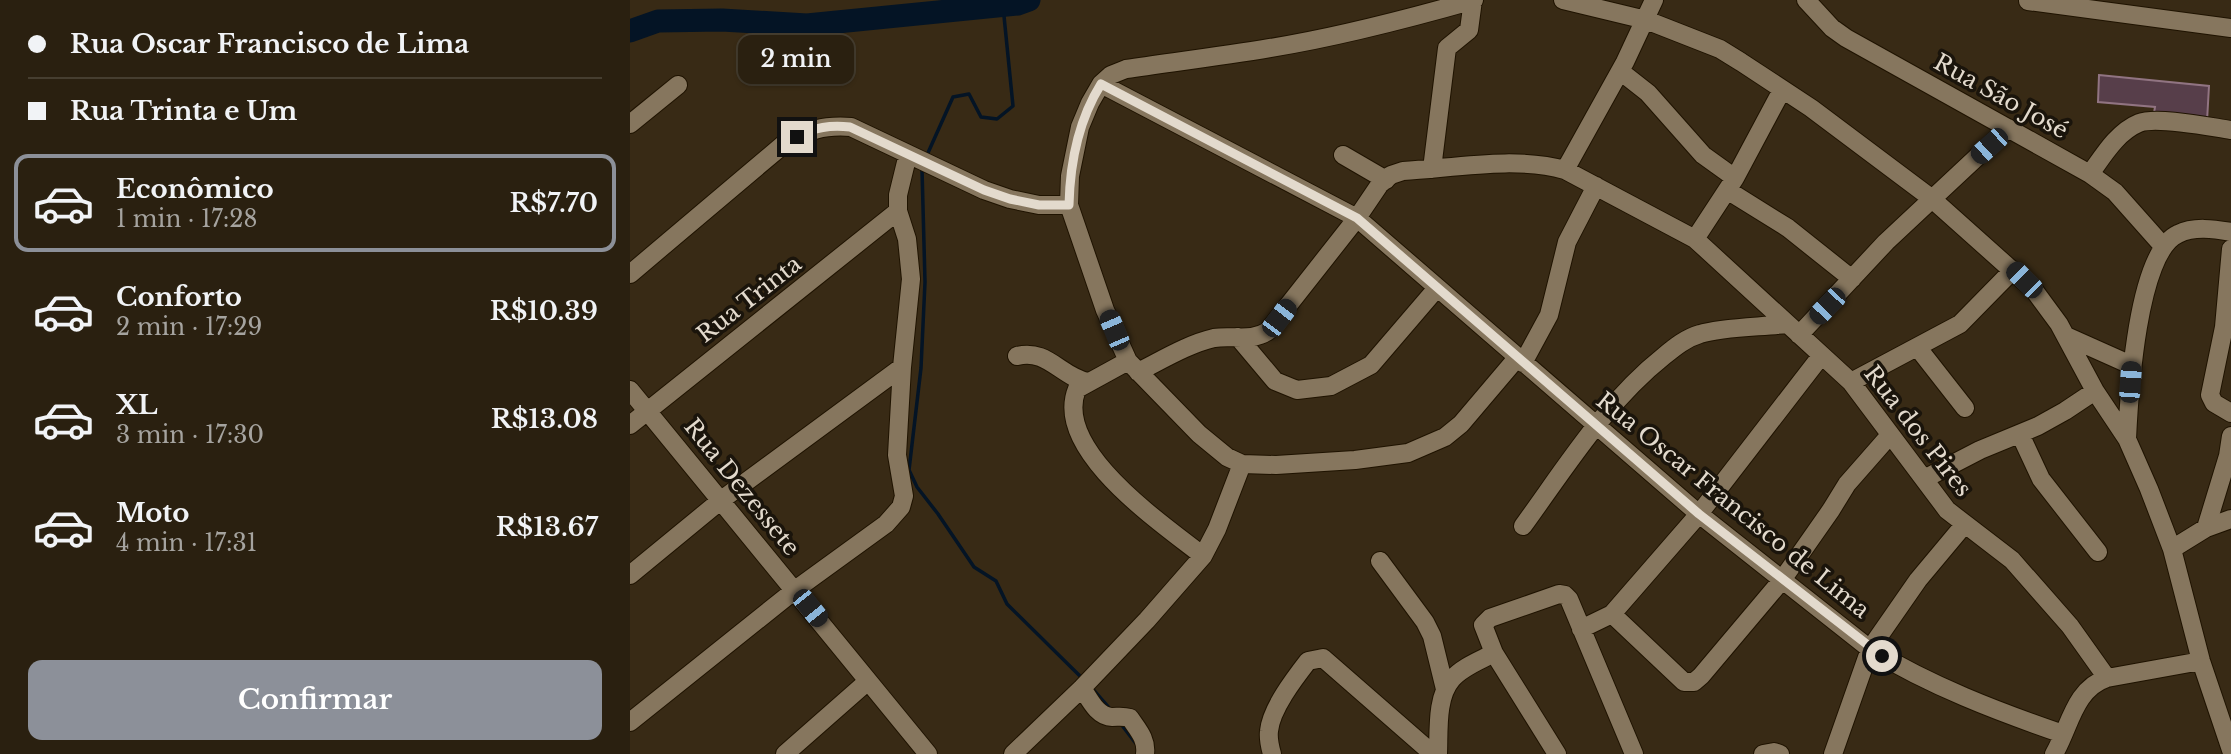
<!DOCTYPE html>
<html lang="pt">
<head>
<meta charset="utf-8">
<style>
  :root { --surface:#2a2010; --page:#322819; --text:#f1f3f6; --muted:#a5a39f; --line:#463e30; --accent:#8c9099 }
  body { margin:0; font-family:"Libre Baskerville",serif; background:var(--page); color:var(--text); height:100vh; display:flex; flex-direction:column; font-size:26px; white-space:nowrap }
  * { box-sizing:border-box; margin:0 }
  p { font-size:23px; color:var(--muted) }
  .icon { flex:none; width:38px; height:38px; fill:none; stroke:currentColor; stroke-width:2; stroke-linecap:round; stroke-linejoin:round }
  .map { position:relative; flex:1; overflow:hidden }
  .drawer { display:flex; flex-direction:column; background:var(--surface); width:630px }
  .drawer>* { flex:none }
  .top-card { display:grid; align-content:center; height:154px; padding:0 28px; background:var(--surface) }
  .end { position:absolute; width:32px; height:32px; margin:-16px; border:9px solid #e3dacd; background:#111; box-shadow:0 0 0 4px #111 }
  .from { border-radius:50% }
  .bubble { position:absolute; height:49px; border-radius:14px; background:var(--surface); box-shadow:0 2px 5px #0004,0 0 0 2px var(--line); font-size:23px; font-weight:600; line-height:49px; text-align:center }
  .car { position:absolute; width:21px; height:42px; margin:-21px -10px; border-radius:9px; box-shadow:0 0 5px 2px #0007; background:linear-gradient(#222 24%,#8ab4d8 0 40%,#222 0 76%,#8ab4d8 0 86%,#222 0) }
  .top-card b { display:flex; align-items:center; gap:24px; height:66px; font-size:26px }
  .top-card b+b { border-top:2px solid var(--line) }
  .top-card i { width:18px; height:18px; background:var(--text) }
  ul { padding:0; list-style:none }
  li { display:flex; align-items:center; gap:21px; height:98px; margin:0 14px 10px; padding:0 14px; border:4px solid transparent; border-radius:14px }
  li div { flex:1 }
  li b { display:block; font-size:26px }
  li em { font-style:normal; font-weight:600 }
  li.active { border-color:var(--accent) }
  li>.icon { width:63px; height:63px; stroke-width:1.5 }
  .action { display:flex; gap:14px; margin-top:auto; padding:14px 28px }
  .action a { flex:1; height:80px; border-radius:14px; background:var(--accent); color:#fff; font-size:28px; font-weight:600; line-height:80px; text-align:center }
  main { display:flex; flex:1; min-height:0 }
  .map>svg:first-child { display:block }
  .lines { fill:none; stroke-linecap:round; stroke-linejoin:round }
  .stream { stroke:#041425; stroke-width:3.5 }
  .river { stroke:#041425; stroke-width:23 }
  .building { fill:#573e4a; stroke:#917482; stroke-width:2 }
  .minor-casing { stroke:#1f1300; stroke-width:20 }
  .minor { stroke:#86765e; stroke-width:18 }
  .route { stroke:#e3dacd; stroke-width:9 }
  .labels { text-anchor:middle; dominant-baseline:central; stroke-width:7; stroke-linejoin:round; paint-order:stroke }
  .street-label { font-size:23px; fill:#e3dacd; stroke:#1a140b }
</style>
</head>
<body>
<main>
<section class="drawer">
<div class="top-card">
<b><i class="from"></i>Rua Oscar Francisco de Lima</b>
<b><i></i>Rua Trinta e Um</b>
</div>
<ul>
<li class="active"><svg class="icon" aria-label="car" viewBox="0 0 24 24"><path d="M5 17H2v-5l4-1 3-4h7l3 4 3 1v5h-3M9 17h6M6 11h13"/><circle cx="7" cy="17" r="2"/><circle cx="17" cy="17" r="2"/></svg><div><b>Econômico</b><p>1 min · 17:28</p></div><em>R$7.70</em></li>
<li><svg class="icon" aria-label="car" viewBox="0 0 24 24"><path d="M5 17H2v-5l4-1 3-4h7l3 4 3 1v5h-3M9 17h6M6 11h13"/><circle cx="7" cy="17" r="2"/><circle cx="17" cy="17" r="2"/></svg><div><b>Conforto</b><p>2 min · 17:29</p></div><em>R$10.39</em></li>
<li><svg class="icon" aria-label="car" viewBox="0 0 24 24"><path d="M5 17H2v-5l4-1 3-4h7l3 4 3 1v5h-3M9 17h6M6 11h13"/><circle cx="7" cy="17" r="2"/><circle cx="17" cy="17" r="2"/></svg><div><b>XL</b><p>3 min · 17:30</p></div><em>R$13.08</em></li>
<li><svg class="icon" aria-label="car" viewBox="0 0 24 24"><path d="M5 17H2v-5l4-1 3-4h7l3 4 3 1v5h-3M9 17h6M6 11h13"/><circle cx="7" cy="17" r="2"/><circle cx="17" cy="17" r="2"/></svg><div><b>Moto</b><p>4 min · 17:31</p></div><em>R$13.67</em></li>
</ul>
<div class="action"><a>Confirmar</a></div>
</section>
<div class="map">
<svg width="1601" height="754" viewBox="0 0 1601 754">
  <rect width="100%" height="100%" fill="#382a15"/>
  <g class="lines">
    <path class="stream" d="M297,155L323,97L339,94L351,117L367,119L383,106L373,6
      M292,169L295,282L291,368L279,470L287,487L308,514L344,567L366,581L377,604L452,678
      M460,686L480,709
      M491,724L507,745"/>
    <path class="river" d="M0,31L28,21L92,20L177,25L388,4L399,0"/>
  </g>
  <path class="building" d="M1469,75L1579,86L1577,121L1524,113L1525,107L1468,102Z"/>
  <g class="lines">
    <g class="minor-casing">
      <path id="minor" d="M844,0C777,19 709,37 640,48C592,56 544,62 496,69L481,75L471,84L460,103L450,127L440,176L439,205L475,310L498,361L569,434L597,457L612,464L646,465L725,460L778,453L815,437L831,424L887,358
        M933,0L1016,20L1090,49L1111,62L1181,108L1301,198L1404,290L1429,324L1465,391L1497,439L1519,489L1542,549L1571,661L1601,750
        M1176,0L1202,28L1216,38L1460,174L1485,192L1533,246
        M1398,1L1601,28
        M990,71L1018,93L1073,155L1105,178
        M471,84L727,218L1069,514L1240,649C1301,686 1366,711 1433,734
        M0,124L48,85
        M713,155L756,180
        M802,169L817,48L839,30L843,0
        M935,170L995,62L1024,0
        M1460,174C1473,156 1487,132 1509,123C1527,116 1580,127 1601,130
        M1097,190L1158,228L1222,279
        M1065,239L1105,178L1152,90
        M1601,249L1594,327L1580,395L1584,403L1601,413
        M0,274L154,144C179,130 192,125 221,127L354,190L380,199L409,205H439
        M1169,335L1256,242L1378,128
        M1436,336L1501,365
        M608,337L645,381L667,390L701,386L741,365L807,288
        M1288,348L1335,408
        M387,356C417,348 431,377 458,382
        M498,361L447,389C422,450 533,524 573,556
        M893,363L919,315L937,242L966,186
        M508,372C532,360 558,344 584,338C603,335 622,342 638,331L727,218L750,184L761,175L773,171C824,168 886,156 935,170L1065,239L1221,382L1317,510L1382,560L1440,626L1477,678
        M1221,382L1330,324L1383,270
        M0,390L298,754
        M0,425L268,211
        M1390,434L1411,479L1468,552
        M1497,439C1499,397 1507,252 1548,234C1564,226 1584,229 1601,232
        M1294,479L1350,450L1408,426L1435,411L1465,391
        M893,526C936,467 976,402 1034,356C1045,347 1056,338 1070,334C1092,327 1132,327 1156,324
        M1576,528L1598,456L1601,436
        M1542,549L1576,528L1601,519
        M750,561L795,622L802,636L815,689
        M0,575L90,501L272,367
        M982,614L1054,682H1064L1071,676L1152,580L1201,510L1217,484L1260,435
        M951,629L982,614L1069,514L1191,356
        M452,688C459,698 467,717 482,717C489,717 493,716 500,718C508,730 517,739 515,754
        M0,722L165,590L256,524L271,507L274,496L267,455L272,367L281,279L277,239L268,211V195L278,154
        M155,754L238,681
        M383,754L452,688L517,620L573,556L587,529L612,464
        M642,754C640,747 638,739 639,731C641,709 664,679 678,661L693,658L803,754
        M808,754C809,731 806,697 822,679C832,667 851,660 864,653
        M927,754L864,653L853,625L860,618L929,594L935,595L939,599L1004,754
        M1133,754L1144,752L1150,754
        M1203,754L1240,649L1288,580L1334,525
        M1424,754C1440,727 1444,689 1477,678L1571,661"/>
    </g>
    <use href="#minor" class="minor"/>
  </g>
  <g class="lines">
    <path class="route" d="M167,137C185,127 200,125 220,127L354,190L380,199L409,205H439C440,162 448,121 471,84L727,218L1069,514L1252,656"/>
  </g>
  <g class="labels">
    <g class="street-label">
      <text transform="translate(1371 96) rotate(29)">Rua São José</text>
      <text transform="translate(119 299) rotate(-38)">Rua Trinta</text>
      <text transform="translate(1288 431) rotate(52)">Rua dos Pires</text>
      <text transform="translate(112 487) rotate(51)">Rua Dezessete</text>
      <text transform="translate(1103 505) rotate(39)">Rua Oscar Francisco de Lima</text>
    </g>
  </g>
</svg>
<i class="end from" style="left:1252px;top:656px"></i>
<i class="end" style="left:167px;top:137px"></i>
<div class="bubble" style="left:108px;top:35px;width:116px">2 min</div>
<i class="car" style="left:1359px;top:146px;rotate:228deg"></i>
<i class="car" style="left:1394px;top:280px;rotate:315deg"></i>
<i class="car" style="left:1197px;top:306px;rotate:224deg"></i>
<i class="car" style="left:649px;top:318px;rotate:37deg"></i>
<i class="car" style="left:484px;top:330px;rotate:337deg"></i>
<i class="car" style="left:1500px;top:382px;rotate:4deg"></i>
<i class="car" style="left:180px;top:608px;rotate:141deg"></i>
</div>
</main>
</body>
</html>
